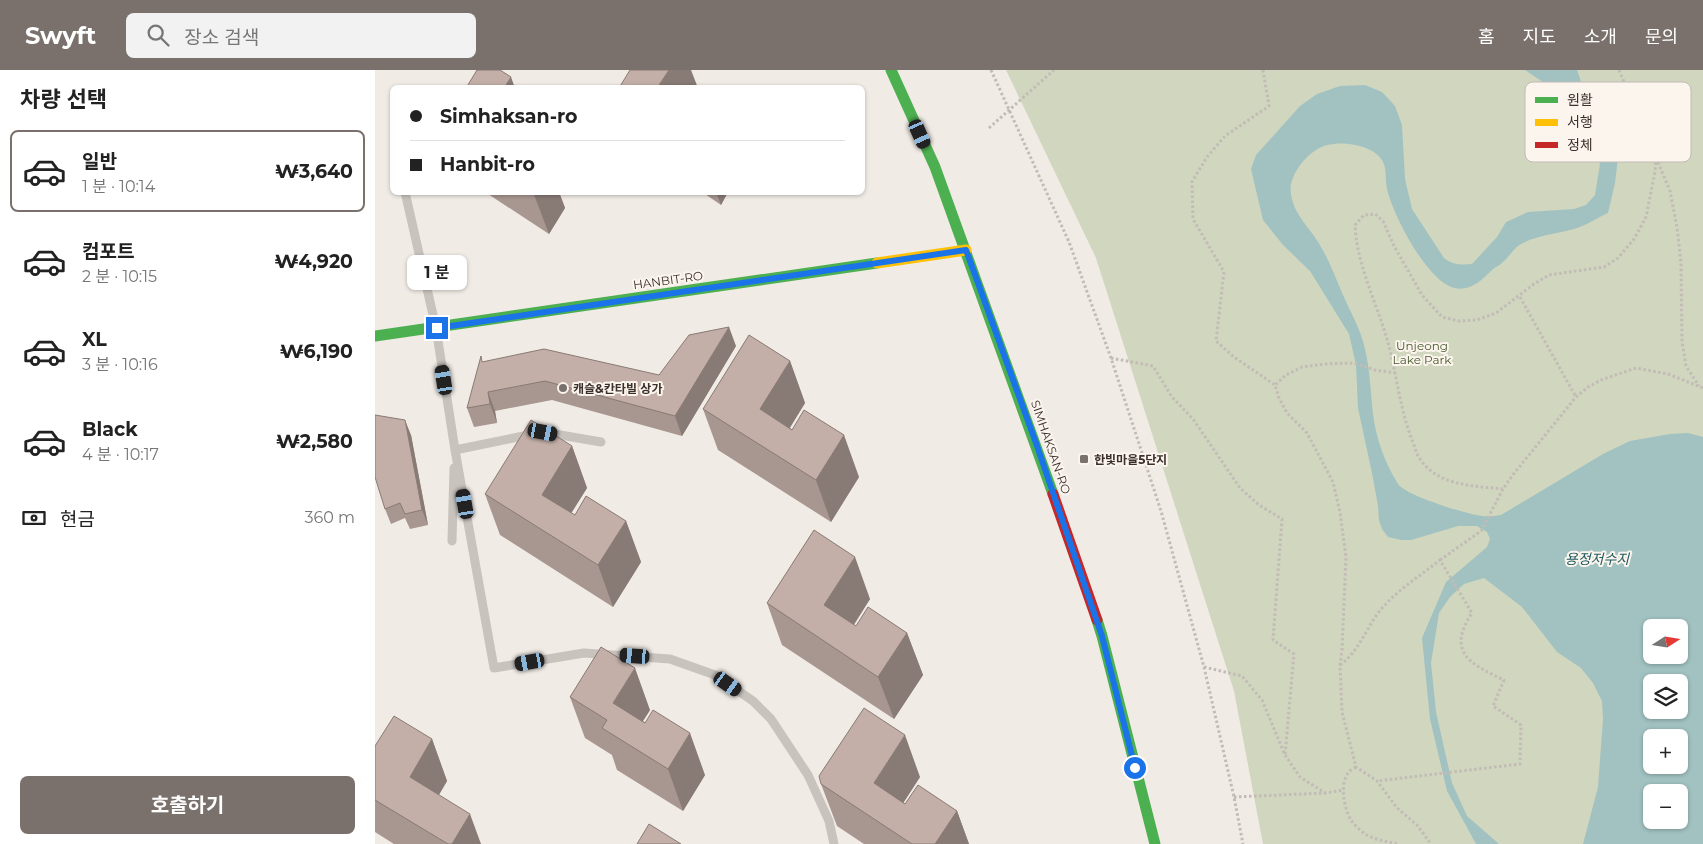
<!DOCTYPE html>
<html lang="ko">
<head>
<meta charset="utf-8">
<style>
  :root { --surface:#fff; --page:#f2f2f2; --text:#222; --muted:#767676; --line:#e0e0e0; --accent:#7a716c }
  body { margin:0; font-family:Montserrat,"Noto Sans KR",sans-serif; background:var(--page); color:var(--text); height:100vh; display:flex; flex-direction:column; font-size:19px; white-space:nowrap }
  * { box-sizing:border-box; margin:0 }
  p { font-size:16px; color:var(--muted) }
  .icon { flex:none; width:28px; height:28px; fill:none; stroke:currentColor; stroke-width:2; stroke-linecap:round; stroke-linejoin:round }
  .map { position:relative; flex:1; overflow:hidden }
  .drawer { display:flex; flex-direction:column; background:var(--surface); width:375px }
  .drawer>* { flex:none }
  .top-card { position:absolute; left:15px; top:15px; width:475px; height:110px; border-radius:8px; box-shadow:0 1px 4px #0004; display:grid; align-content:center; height:110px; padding:0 20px; background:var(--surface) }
  .needle { width:32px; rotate:78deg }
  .tools { position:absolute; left:1268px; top:549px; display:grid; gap:10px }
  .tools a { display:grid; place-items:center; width:45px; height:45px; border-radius:8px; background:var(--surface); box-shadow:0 1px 4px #0004; font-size:25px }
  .end { position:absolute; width:22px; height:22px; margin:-11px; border:6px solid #1a73e8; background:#fff; box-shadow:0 0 0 2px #fff }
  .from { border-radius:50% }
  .bubble { position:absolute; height:35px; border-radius:8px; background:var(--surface); box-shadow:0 1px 4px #0004; font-size:16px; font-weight:700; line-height:35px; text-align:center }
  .car { position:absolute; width:15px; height:30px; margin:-15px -8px; border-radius:6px; box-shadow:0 0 4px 1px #0007; background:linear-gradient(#222 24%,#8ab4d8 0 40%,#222 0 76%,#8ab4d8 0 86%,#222 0) }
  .top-card b { display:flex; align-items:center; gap:18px; height:48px; font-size:19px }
  .top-card b+b { border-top:1px solid var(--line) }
  .top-card i { width:12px; height:12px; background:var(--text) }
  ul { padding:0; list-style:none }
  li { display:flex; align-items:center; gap:15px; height:82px; margin:0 10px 8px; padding:0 10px; border:2px solid transparent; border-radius:8px }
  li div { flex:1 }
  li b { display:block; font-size:19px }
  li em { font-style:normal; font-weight:700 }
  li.active { border-color:var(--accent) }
  li>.icon { width:45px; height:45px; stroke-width:1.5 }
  h2 { padding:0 20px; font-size:22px; line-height:60px }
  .pay { display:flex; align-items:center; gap:12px; height:55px; padding:0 20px; font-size:19px }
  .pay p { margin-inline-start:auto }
  .cta { display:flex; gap:10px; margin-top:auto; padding:10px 20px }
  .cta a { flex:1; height:58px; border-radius:8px; background:var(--accent); color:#fff; font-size:20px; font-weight:700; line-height:58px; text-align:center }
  header { display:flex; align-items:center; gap:30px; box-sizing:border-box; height:70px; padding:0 25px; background:var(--accent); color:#fff }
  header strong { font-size:24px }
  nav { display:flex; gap:28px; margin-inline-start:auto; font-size:18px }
  .search { width:350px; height:45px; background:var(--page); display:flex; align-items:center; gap:12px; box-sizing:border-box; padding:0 18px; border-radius:8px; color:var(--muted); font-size:19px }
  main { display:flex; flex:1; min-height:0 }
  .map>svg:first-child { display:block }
  .green { fill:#d1d6bf; fill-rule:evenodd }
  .water { fill:#a1c2c1; fill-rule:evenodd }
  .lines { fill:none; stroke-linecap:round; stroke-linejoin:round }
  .path { stroke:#c2bbb6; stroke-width:3; stroke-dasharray:2.5 2.5; stroke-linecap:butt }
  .lane { stroke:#c9c3be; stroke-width:9 }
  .fast { stroke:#4caf50; stroke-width:11 }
  .slow { stroke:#ffc107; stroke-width:11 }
  .jam { stroke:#c62828; stroke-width:11 }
  .path-bridge { stroke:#c2bbb6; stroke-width:3; stroke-dasharray:2.5 2.5; stroke-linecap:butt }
  .wall { fill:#a89690 }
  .shaded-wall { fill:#887a75 }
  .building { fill:#c3afa7; stroke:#887a75 }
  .route { stroke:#1a73e8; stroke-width:6 }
  .poi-dot { fill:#7a716c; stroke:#fbf5ee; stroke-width:2 }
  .labels { text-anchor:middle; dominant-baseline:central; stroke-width:4; stroke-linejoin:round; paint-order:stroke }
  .street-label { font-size:12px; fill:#3b302b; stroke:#fbf5ee }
  .park-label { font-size:12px; fill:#4a5a2e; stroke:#fbf5ee }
  .poi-label { font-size:12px; font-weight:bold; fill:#3b302b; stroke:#fbf5ee; text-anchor:start }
  .water-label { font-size:14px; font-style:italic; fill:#1f5a5e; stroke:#fbf5ee }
  .key { fill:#fbf5ee; stroke:#c1bab4; stroke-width:1 }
  .key-label { font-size:14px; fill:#3b302b }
</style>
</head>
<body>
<header>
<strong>Swyft</strong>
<div class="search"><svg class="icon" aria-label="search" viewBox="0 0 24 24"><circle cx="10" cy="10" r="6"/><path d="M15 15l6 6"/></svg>장소 검색</div>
<nav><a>홈</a><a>지도</a><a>소개</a><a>문의</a></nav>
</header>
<main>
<section class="drawer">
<h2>차량 선택</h2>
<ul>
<li class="active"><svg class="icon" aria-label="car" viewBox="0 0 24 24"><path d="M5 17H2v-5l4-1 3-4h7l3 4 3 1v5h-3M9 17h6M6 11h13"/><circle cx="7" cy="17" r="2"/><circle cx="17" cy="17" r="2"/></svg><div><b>일반</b><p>1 분 · 10:14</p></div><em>₩3,640</em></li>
<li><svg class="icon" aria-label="car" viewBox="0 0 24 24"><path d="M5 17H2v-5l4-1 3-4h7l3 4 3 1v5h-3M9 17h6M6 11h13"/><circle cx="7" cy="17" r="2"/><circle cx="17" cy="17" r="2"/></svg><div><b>컴포트</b><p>2 분 · 10:15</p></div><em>₩4,920</em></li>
<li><svg class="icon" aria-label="car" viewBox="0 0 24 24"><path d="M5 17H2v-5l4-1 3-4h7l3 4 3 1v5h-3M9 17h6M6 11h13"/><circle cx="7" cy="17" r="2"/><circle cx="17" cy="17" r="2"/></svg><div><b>XL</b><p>3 분 · 10:16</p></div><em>₩6,190</em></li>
<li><svg class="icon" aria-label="car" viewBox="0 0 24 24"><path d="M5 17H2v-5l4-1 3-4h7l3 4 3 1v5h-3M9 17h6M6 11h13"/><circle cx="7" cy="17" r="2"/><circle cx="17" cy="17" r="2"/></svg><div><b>Black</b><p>4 분 · 10:17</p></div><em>₩2,580</em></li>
</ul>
<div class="pay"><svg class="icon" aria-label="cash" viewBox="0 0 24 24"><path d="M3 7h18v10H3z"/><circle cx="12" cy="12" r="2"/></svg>현금<p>360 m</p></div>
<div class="cta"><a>호출하기</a></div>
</section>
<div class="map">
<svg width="1328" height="774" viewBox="0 0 1328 774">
  <rect width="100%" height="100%" fill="#f0ebe5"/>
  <path class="green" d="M631,0H1328V774H888L859,621L721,188ZM1276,558H1304V585H1276ZM1276,612H1304V640H1276ZM1276,668H1304V695H1276ZM1276,722H1304V750H1276Z"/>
  <path class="water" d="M1150,0H1202L1208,17L1223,36L1237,61L1243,87L1240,113L1233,143C1224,147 1215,153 1205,157C1186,164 1164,164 1146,174C1138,179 1134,187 1127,193C1124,196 1120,197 1117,200C1107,210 1095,222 1079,218C1052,211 1018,145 1012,119C1010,111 1012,100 1008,92C999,73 957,68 941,80C928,88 913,108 916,124C919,146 936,158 946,177C955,192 961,209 968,225C974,239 981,251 986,265C995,291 995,317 998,344C1001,369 1010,393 1023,414C1030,425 1093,445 1108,446C1114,447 1120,446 1126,445L1228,384L1255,371L1295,364L1313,363L1328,367V774H1208L1223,717L1228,649L1227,631L1218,613L1206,598L1182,582L1147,537L1109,508L1089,514L1075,527L1064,543L1056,593L1061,642L1077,713L1092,746L1124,774H1101L1072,721L1055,649L1047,568L1071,512L1112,477L1115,469L1112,462L1102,456H1083L1036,470H1026L1013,467L1007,459L1004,450L1003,436L998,408L983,338L981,295L974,264L935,201L908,175L888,150L876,99L881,85L925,36L942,24L965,16L990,15L1007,22L1020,36L1027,55L1030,109L1037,139L1069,188C1078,195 1086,195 1097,194L1122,167L1131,152L1153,142L1199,139L1211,135L1220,125L1225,94L1222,79L1211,51L1184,23ZM1276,558H1304V585H1276ZM1276,612H1304V640H1276ZM1276,668H1304V695H1276ZM1276,722H1304V750H1276Z"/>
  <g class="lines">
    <path class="path" d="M616,0L694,172L736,288L786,441L829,597L859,727L868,774
      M888,0L894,36L850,66L832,87L817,112L818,149L849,202L841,271L859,287L900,315
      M1244,0L1295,121L1302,157L1306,193L1307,272L1311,296L1324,316
      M1145,227L1201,327
      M736,288L778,296L797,327L818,349L865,418L884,435L907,449L898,570L919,584L910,685
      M1021,303L1000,300L979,293L950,294L927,297L911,305L900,315L904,328L912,343L932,363L958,412L965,442L971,487L967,580L965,595L967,642L981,697L1002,711L1022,738L1042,755L1056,774
      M1128,419C1099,416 1063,416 1045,389C1042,386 1041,380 1039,375C1026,344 1022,308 1014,276C1003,235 982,197 980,155L989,145L1000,144L1008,151L1019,176L1047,225L1067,247L1084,251L1102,250L1121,243L1159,214L1174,205L1229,197L1243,188L1259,169L1271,147L1280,102L1281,90
      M1065,490L1106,461L1128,419L1137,406L1201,327L1213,317L1226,310L1261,298L1293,304L1328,318
      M965,595C985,581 992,555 1008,537C1024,519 1046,505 1065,490L1097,543C1071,582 1095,594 1129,610L1118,636L1146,655L1145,694L1002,711
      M829,597L867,606L887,630L910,685L925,707L950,723
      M981,697C962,704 968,737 976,750C979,755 986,761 990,764C1000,770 1013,772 1024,774
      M859,727L950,723L969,720"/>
    <path class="lane" d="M30,122L61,258L80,380L168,362L226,372
      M80,380L119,598L209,583L295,589L340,605L378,631L396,649L433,705L454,751L459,774
      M77,471L79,398"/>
    <path class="fast" d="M516,0L560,97L678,424
      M0,266L502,193
      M722,550L727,566L780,774"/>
    <path class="slow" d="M502,193L591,180"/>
    <path class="jam" d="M678,424L722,550"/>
    <path class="path-bridge" d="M614,58L679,0"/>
  </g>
  <path class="wall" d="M110,122H184L190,138L174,164Z
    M327,122H353L346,135Z
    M361,276L307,366L177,330L120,341L122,353L99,357L92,338L108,292L284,305Z
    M415,291L430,333L415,358L484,407L456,452L343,380L328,339Z
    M36,365L53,455L35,459L30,448L16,454L10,439Z
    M197,376L212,418L196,443L200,445L251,451L266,492L238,537L125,465L110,424Z
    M495,529L479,555L481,556L532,563L548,605L519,649L407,575L392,533Z
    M195,627L275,640L268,651L330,705L308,741L242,700L237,685L210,668Z
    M57,669L72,711L64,725L106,774H19L0,762V677Z
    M545,707L528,733L530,734L582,741L594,774H489L462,756L446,714Z"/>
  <path class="shaded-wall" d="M294,0H316L323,18H282Z
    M136,7L140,18H129Z
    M158,122H184L190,138L174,164Z
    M341,122H353L346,135Z
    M354,257L361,276L307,366L300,346Z
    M415,291L430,333L400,381L385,339Z
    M113,322L120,341L122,353L115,334Z
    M30,350L36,365L53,455L47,440Z
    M469,365L484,407L456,452L441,410Z
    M197,376L212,418L182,466L167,425Z
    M251,451L266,492L238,537L223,495Z
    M480,487L495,529L464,577L449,535Z
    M532,563L548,605L519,649L503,607Z
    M260,598L275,640L253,674L238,633Z
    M315,663L330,705L308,741L293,699Z
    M530,665L545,707L514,755L499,713Z
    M57,669L72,711L50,748L35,707Z
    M582,741L594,774H560Z
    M95,744L106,774H77Z"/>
  <path class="building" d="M102,0H125L136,7L129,18H91Z
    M255,0H294L282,18H244Z
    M354,257L300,346L170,311L113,322L115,334L92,338L106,286L107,292L169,279L284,305L314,265Z
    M374,265L415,291L385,339L417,360L429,340L469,365L441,410L328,339Z
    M0,345L30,350L47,440L30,444L25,433L10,439L0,407Z
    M156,350L197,376L167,425L200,445L211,426L251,451L223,495L110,424Z
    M439,460L480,487L449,535L481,556L493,537L532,563L503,607L392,533Z
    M226,577L260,598L238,633L270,653L278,640L315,663L293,699L227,658L232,650L195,627Z
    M489,638L530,665L499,713L530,734L543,715L582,741L560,774H537L446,714L444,706Z
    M19,646L57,669L35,707L95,744L77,774H73L0,730V676Z
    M274,754L306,774H262Z"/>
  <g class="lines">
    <path class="route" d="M62,258L591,180L661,373L727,566L760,698"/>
  </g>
  <g class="poi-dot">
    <circle cx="188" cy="318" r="5"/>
    <rect x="704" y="384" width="10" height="10" rx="2.5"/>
  </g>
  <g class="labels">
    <g class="street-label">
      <text transform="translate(293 210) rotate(-8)">HANBIT-RO</text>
      <text transform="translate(676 377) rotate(71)">SIMHAKSAN-RO</text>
    </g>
    <g class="park-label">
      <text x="1047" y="275">Unjeong<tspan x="1047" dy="14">Lake Park</tspan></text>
    </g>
    <g class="poi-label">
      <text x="198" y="318">캐슬&amp;칸타빌 상가</text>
      <text x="719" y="389">한빛마을5단지</text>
    </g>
    <g class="water-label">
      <text x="1222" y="489">용정저수지</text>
    </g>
  </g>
  <rect x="1150" y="12" width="166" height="80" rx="8" class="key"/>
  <rect x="1160" y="27" width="23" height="6" fill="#4caf50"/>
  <rect x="1160" y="49" width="23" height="7" fill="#ffc107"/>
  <rect x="1160" y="72" width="23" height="6" fill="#c62828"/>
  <g class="key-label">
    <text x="1192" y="35">원활</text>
    <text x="1192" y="57">서행</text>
    <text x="1192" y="80">정체</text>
  </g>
</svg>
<div class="tools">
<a><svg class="needle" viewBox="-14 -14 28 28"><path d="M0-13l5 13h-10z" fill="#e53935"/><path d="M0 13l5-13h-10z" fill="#767676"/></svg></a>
<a><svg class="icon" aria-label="layers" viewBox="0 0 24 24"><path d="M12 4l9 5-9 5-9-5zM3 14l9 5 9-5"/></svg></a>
<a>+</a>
<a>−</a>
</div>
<i class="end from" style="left:760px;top:698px"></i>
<i class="end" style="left:62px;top:258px"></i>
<div class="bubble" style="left:32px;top:185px;width:60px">1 분</div>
<i class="car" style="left:545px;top:64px;rotate:156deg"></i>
<i class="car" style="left:69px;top:310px;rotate:351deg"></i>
<i class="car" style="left:168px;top:362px;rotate:101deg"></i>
<i class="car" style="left:90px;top:434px;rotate:350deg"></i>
<i class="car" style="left:260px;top:586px;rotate:274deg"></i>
<i class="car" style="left:155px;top:592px;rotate:260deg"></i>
<i class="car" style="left:353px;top:614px;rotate:125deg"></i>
<div class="top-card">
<b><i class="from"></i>Simhaksan-ro</b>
<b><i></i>Hanbit-ro</b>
</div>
</div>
</main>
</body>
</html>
